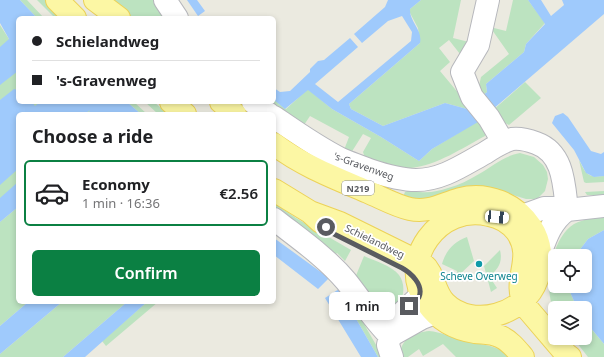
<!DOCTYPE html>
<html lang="en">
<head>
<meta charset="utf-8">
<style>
  :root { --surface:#fff; --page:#f6f6f6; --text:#202124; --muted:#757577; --line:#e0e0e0; --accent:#0b8043 }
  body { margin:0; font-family:"Noto Sans",sans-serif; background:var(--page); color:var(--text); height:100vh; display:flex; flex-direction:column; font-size:15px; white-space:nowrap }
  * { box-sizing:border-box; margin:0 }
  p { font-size:13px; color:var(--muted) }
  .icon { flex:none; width:22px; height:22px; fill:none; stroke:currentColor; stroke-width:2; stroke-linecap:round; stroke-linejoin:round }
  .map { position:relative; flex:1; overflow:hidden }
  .details { position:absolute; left:16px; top:112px; width:260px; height:192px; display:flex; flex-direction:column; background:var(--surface); border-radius:6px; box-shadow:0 2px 6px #0003 }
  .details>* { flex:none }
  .banner { position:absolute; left:16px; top:16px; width:260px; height:88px; border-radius:6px; box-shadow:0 2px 6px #0003; display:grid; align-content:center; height:88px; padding:0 16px; background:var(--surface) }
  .tools { position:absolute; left:548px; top:249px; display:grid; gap:8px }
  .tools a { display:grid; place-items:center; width:44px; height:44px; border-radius:6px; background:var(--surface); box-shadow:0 2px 6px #0003; font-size:20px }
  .end { position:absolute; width:18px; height:18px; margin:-9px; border:5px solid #595b60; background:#fff; box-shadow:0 0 0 2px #fff }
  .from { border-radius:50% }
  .bubble { position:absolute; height:28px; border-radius:6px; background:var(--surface); box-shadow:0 2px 6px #0003; font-size:13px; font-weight:600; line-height:28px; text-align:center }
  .car { position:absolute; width:12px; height:24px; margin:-12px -6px; border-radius:5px; box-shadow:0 0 3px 1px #0007; background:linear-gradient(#fff 24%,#345 0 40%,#fff 0 76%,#345 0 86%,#fff 0) }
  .banner b { display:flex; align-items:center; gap:14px; height:38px; font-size:15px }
  .banner b+b { border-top:1px solid var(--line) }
  .banner i { width:10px; height:10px; background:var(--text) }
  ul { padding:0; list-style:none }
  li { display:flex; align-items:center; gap:12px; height:66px; margin:0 8px 6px; padding:0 8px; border:2px solid transparent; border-radius:6px }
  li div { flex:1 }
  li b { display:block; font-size:15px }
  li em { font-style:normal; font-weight:600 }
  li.on { border-color:var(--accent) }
  li>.icon { width:36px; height:36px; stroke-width:1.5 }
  h2 { padding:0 16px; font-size:18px; line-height:48px }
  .cta { display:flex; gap:8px; margin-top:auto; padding:8px 16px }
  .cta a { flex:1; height:46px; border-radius:6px; background:var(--accent); color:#fff; font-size:16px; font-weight:600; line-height:46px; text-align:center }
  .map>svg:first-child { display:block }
  .green { fill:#bce3c0 }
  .water { fill:#9fcafc }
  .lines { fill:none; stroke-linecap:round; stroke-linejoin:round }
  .street-casing { stroke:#b6b7bc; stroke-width:24 }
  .secondary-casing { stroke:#b6b8be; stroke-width:24 }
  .primary-casing { stroke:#ecd258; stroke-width:24 }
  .street { stroke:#fff; stroke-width:22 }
  .secondary { stroke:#fff; stroke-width:22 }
  .primary { stroke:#fcf7a4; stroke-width:22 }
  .route { stroke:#595b60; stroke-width:5 }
  .culture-dot { fill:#0f9aa8; stroke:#fff; stroke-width:1.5 }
  .labels { text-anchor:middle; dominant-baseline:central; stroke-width:3.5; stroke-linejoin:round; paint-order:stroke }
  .shield { fill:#fff; stroke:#8b8c90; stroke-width:1 }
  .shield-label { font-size:9px; font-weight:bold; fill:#595b60 }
  .street-label { font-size:10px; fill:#595b60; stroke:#fff }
  .culture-label { font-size:10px; fill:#0d838f; stroke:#fff }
</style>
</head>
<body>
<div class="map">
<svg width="604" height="357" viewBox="0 0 604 357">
  <rect width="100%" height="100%" fill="#ebeae0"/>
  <path class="green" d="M20,0H27L44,18H37Z
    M37,0H46L64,18H55Z
    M105,0H159L170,18H129Z
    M421,0H461L453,38L469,42L460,54L449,40L439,48L450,62L440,71L470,107L467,109L445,103L383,126L351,109L349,104L420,43L418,28L410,13V9Z
    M513,0H528L545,23L526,44L524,52L486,84L487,92L483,96L478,90L481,77L509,54L490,27L506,31Z
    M0,25L9,39L18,41V102H101L116,114H18V201L0,216Z
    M525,82L541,98L509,125L505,123L493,110Z
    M308,89L332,109L381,137L419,161L432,149L481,119L487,130L485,136C462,148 438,165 411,168C396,170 379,163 365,158L363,152L371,138L363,134L351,153L344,150L349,137L310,116L302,128L265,102H274V100L286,109Z
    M127,102H134L147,114H141Z
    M145,102H154L168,114H158Z
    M520,153L534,157L543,165L547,172L548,179L545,191L538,198L534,199H526L497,190L421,200L403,197C403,197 405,192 405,192C409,189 417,192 420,192C430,193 439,191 448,188C459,185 469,180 479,174C493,166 504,156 520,153Z
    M579,160C586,174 587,178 604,176V182L586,183L584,182Z
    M604,191V195H587L585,192Z
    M274,203L296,218L351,250L345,261L337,253L333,257L274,210Z
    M18,207V302H28L0,326V222Z
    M604,217V230L588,239L575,256H555V286H570V292L577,308H555V312C542,289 551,238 574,224C584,219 593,218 604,217Z
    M467,237L474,261L458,276L457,271L442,264C446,250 454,242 467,237Z
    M500,250C503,262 498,270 489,276L497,288L491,292L484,266Z
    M364,256C375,261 392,266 399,275C410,290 399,316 380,310L355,278Z
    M339,289L345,291L383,357H378Z
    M62,302H127L63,357H0V354Z
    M147,302H158L106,346L102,341Z
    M585,321L604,344V357H588L573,338H585Z
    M429,331C441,332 451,337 462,340C479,345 497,344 511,357H456L443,344L423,356L419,349L408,357H401C398,340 415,332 429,331Z"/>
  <path class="water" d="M0,0H20L37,18H18V71L0,85V47L9,39L0,23Z
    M187,0H197L205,11L198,16Z
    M388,0H421L410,9C409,21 423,30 420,43L349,104L351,109L383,126L445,103L467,109L487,92L486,84L524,52L526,44L545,24L528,0H541L551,16L564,5L562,0H604V14L478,122L432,149L419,161L381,137L332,109L308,90L285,109L274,100V88L280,92L290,91L310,72V69L318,61L324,60L350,38L358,47L315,84L338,102L411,41L412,32L402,16L388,21L362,43L354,34L385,7Z
    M14,89L18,90V102H32L35,106L40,102H127L141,114H88L90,110L85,114H18V169L0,185V100Z
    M563,113L568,117L591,151L601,154L604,152V176L594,177L586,173L574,150L552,123L555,116Z
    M18,182V207L0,222V198Z
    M604,230V344L585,321V308H577L570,292V286H585V256H575L588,239Z
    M274,238L329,278L318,289L274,255Z
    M339,289L378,357H361L325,298Z
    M28,302H62L0,354V326Z
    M127,302H147L85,357H63Z"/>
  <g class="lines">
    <g class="street-casing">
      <path id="street" d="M165,0L177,18
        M488,0L478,45L462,72L472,97L489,118L503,142
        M253,102L269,114
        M274,117C296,132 317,147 341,159C350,163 360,166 369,170C384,175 400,180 416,180C442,180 463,165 485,153C494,147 502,142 512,139C520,138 528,140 536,143C564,153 564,185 567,210
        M274,219C298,238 326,257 346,281C361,300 373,319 390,336
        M390,336L422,318L435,313
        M392,357L388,345L390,336L400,315L419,297L420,289"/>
    </g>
    <g class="secondary-casing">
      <path id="secondary" d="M522,216L544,208H555L567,210L604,206
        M540,254C546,237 552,220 567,210"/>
    </g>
    <g class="primary-casing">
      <path id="primary" d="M57,0L75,18
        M95,0L119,18
        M171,102L185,114
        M221,102L235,114
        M274,144C303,166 335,178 368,192C382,198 396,206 410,209C429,213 442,204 460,199C487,192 516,204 531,227C541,242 543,262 537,279C525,315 472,330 445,303C433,291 435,274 423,264L340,223L310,212
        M274,190L310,212L321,222
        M523,357C517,350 510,341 501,337C492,332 484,333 475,332C455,329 438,319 427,303C396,261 440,202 489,215C500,217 510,223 517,232C536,260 510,279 526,307L566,354L570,357"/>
    </g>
    <use href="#street" class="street"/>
    <use href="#secondary" class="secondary"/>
    <use href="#primary" class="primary"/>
  </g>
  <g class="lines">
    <path class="route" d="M326,227L334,234L402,268C411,273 424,285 419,297C417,300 412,303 409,306"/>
  </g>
  <circle class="culture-dot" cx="479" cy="264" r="4"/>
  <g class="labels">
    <rect class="shield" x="342" y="181" width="32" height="14" rx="3"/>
    <g class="shield-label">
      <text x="358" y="188">N219</text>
    </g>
    <g class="street-label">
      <text transform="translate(364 166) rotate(20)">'s-Gravenweg</text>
      <text transform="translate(375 241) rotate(26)">Schielandweg</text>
    </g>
    <g class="culture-label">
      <text x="479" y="276">Scheve Overweg</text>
    </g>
  </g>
</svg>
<div class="tools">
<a><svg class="icon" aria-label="locate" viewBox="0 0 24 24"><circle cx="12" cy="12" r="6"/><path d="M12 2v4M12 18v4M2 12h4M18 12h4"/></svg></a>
<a><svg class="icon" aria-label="layers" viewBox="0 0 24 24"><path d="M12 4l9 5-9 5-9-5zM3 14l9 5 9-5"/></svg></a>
</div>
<i class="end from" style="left:326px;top:227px"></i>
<i class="end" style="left:409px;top:306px"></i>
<div class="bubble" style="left:329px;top:292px;width:66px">1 min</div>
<i class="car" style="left:497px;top:217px;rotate:96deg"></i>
<div class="banner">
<b><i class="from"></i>Schielandweg</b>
<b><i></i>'s-Gravenweg</b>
</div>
<section class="details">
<h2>Choose a ride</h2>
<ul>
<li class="on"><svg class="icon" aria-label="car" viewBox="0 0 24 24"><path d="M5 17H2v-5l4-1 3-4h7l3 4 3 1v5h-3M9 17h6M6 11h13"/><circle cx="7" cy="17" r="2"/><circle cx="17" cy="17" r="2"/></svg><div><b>Economy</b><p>1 min · 16:36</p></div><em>€2.56</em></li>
</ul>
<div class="cta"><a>Confirm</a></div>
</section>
</div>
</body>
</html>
